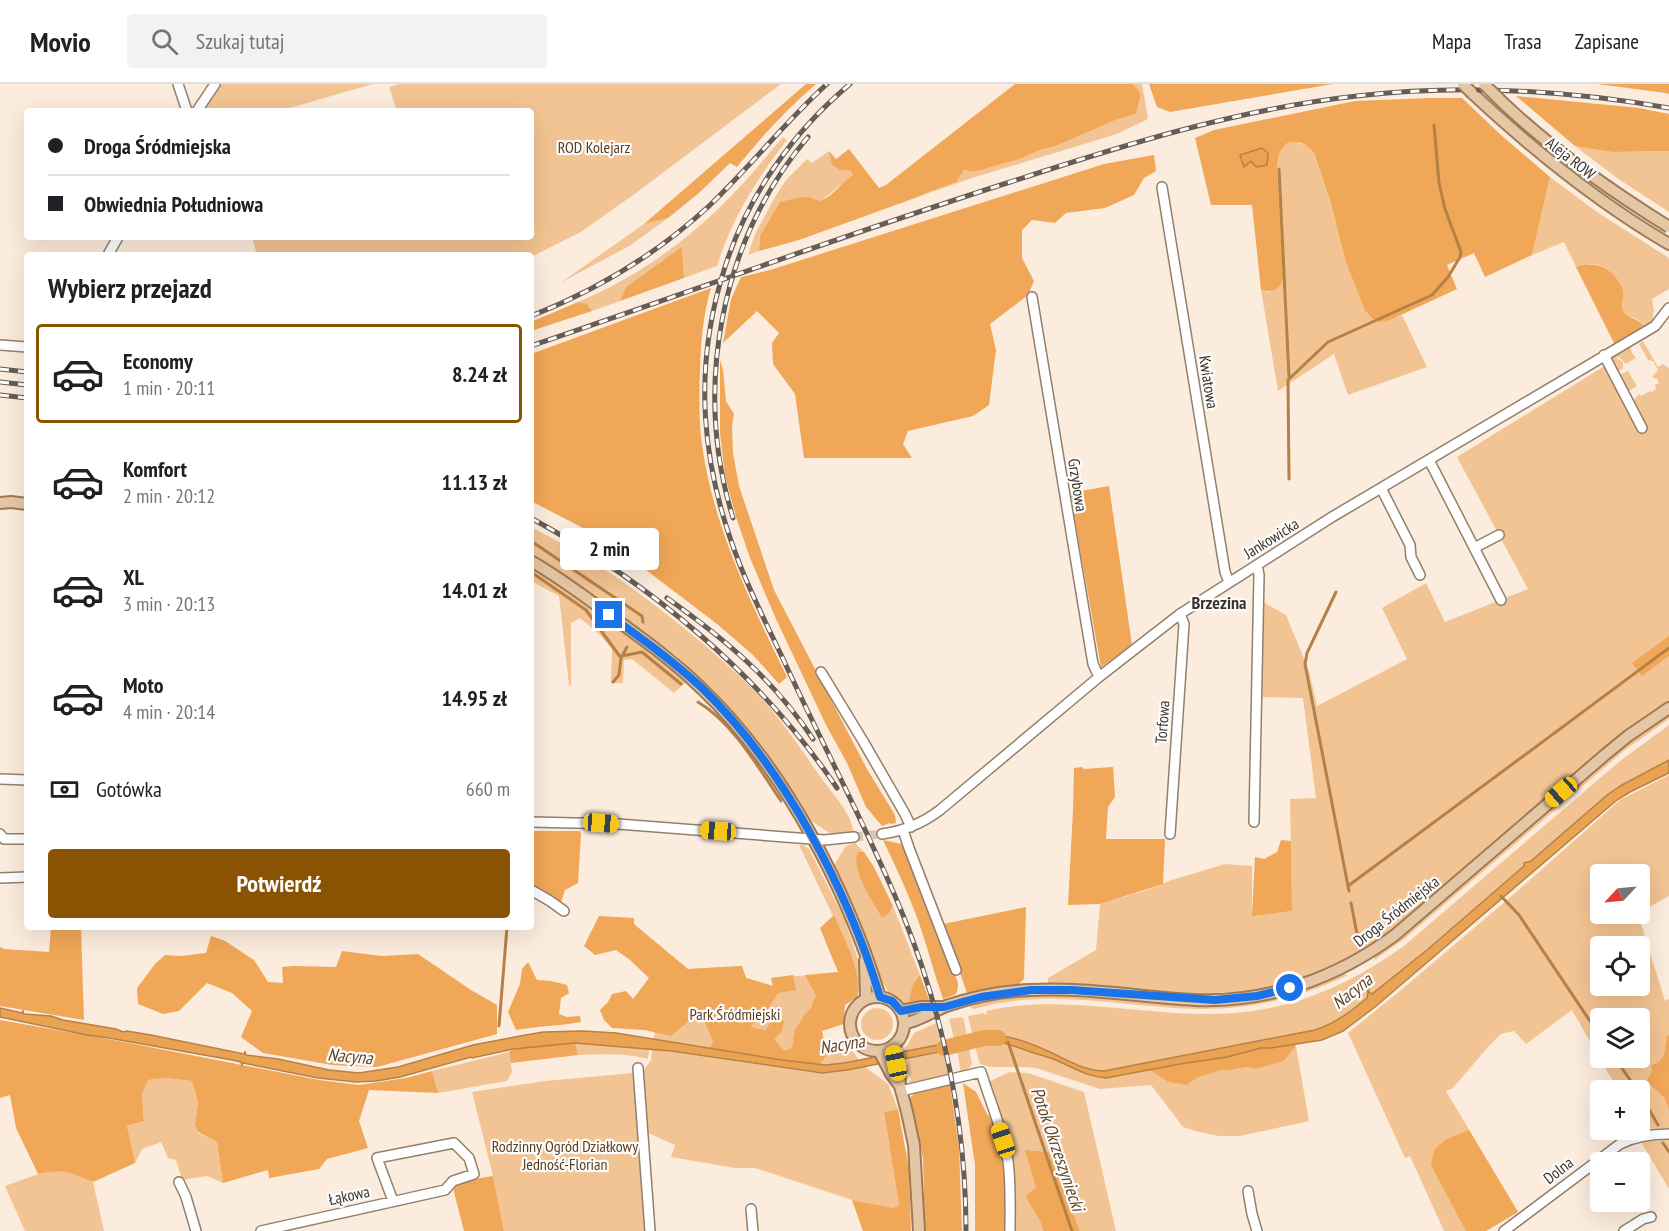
<!DOCTYPE html>
<html lang="pl">
<head>
<meta charset="utf-8">
<style>
  :root { --surface:#fff; --page:#f2f2f2; --text:#202124; --muted:#757577; --line:#e0e0e0; --accent:#895303 }
  body { margin:0; font-family:"PT Sans Narrow",sans-serif; background:var(--page); color:var(--text); height:100vh; display:flex; flex-direction:column; font-size:22px; white-space:nowrap }
  * { box-sizing:border-box; margin:0 }
  p { font-size:20px; color:var(--muted) }
  .icon { flex:none; width:33px; height:33px; fill:none; stroke:currentColor; stroke-width:2; stroke-linecap:round; stroke-linejoin:round }
  .map { position:relative; flex:1; overflow:hidden }
  .sheet { position:absolute; left:24px; top:168px; width:510px; height:678px; display:flex; flex-direction:column; background:var(--surface); border-radius:6px; box-shadow:0 6px 24px #0002 }
  .sheet>* { flex:none }
  .guide { position:absolute; left:24px; top:24px; width:510px; height:132px; border-radius:6px; box-shadow:0 6px 24px #0002; display:grid; align-content:center; height:132px; padding:0 24px; background:var(--surface) }
  .needle { width:39px; rotate:244deg }
  .buttons { position:absolute; left:1590px; top:780px; display:grid; gap:12px }
  .buttons a { display:grid; place-items:center; width:60px; height:60px; border-radius:6px; background:var(--surface); box-shadow:0 6px 24px #0002; font-size:30px }
  .end { position:absolute; width:27px; height:27px; margin:-14px; border:8px solid #1a73e8; background:#fff; box-shadow:0 0 0 3px #fff }
  .from { border-radius:50% }
  .bubble { position:absolute; height:42px; border-radius:6px; background:var(--surface); box-shadow:0 6px 24px #0002; font-size:20px; font-weight:700; line-height:42px; text-align:center }
  .car { position:absolute; width:18px; height:36px; margin:-18px -9px; border-radius:8px; box-shadow:0 0 4px 2px #0007; background:linear-gradient(#f5c518 24%,#345 0 40%,#f5c518 0 76%,#345 0 86%,#f5c518 0) }
  .guide b { display:flex; align-items:center; gap:21px; height:57px; font-size:22px }
  .guide b+b { border-top:2px solid var(--line) }
  .guide i { width:15px; height:15px; background:var(--text) }
  ul { padding:0; list-style:none }
  li { display:flex; align-items:center; gap:18px; height:99px; margin:0 12px 9px; padding:0 12px; border:3px solid transparent; border-radius:6px }
  li div { flex:1 }
  li b { display:block; font-size:22px }
  li em { font-style:normal; font-weight:700 }
  li.on { border-color:var(--accent) }
  li>.icon { width:54px; height:54px; stroke-width:1.5 }
  h2 { padding:0 24px; font-size:27px; line-height:72px }
  .pay { display:flex; align-items:center; gap:15px; height:66px; padding:0 24px; font-size:22px }
  .pay p { margin-inline-start:auto }
  .button { display:flex; gap:12px; margin-top:auto; padding:12px 24px }
  .button a { flex:1; height:69px; border-radius:6px; background:var(--accent); color:#fff; font-size:24px; font-weight:700; line-height:69px; text-align:center }
  header { display:flex; align-items:center; gap:36px; box-sizing:border-box; height:84px; padding:0 30px; background:var(--surface); border-bottom:2px solid var(--line) }
  header strong { font-size:28px }
  nav { display:flex; gap:33px; margin-inline-start:auto; font-size:21px }
  .search { width:420px; height:54px; background:var(--page); display:flex; align-items:center; gap:15px; box-sizing:border-box; padding:0 21px; border-radius:6px; color:var(--muted); font-size:22px }
  .map>svg:first-child { display:block }
  .green { fill:#f3c493; fill-rule:evenodd }
  .forest { fill:#f0a757 }
  .water { fill:#eaa352; stroke:#b68147; stroke-width:1.5 }
  .lines { fill:none; stroke-linecap:round; stroke-linejoin:round }
  .stream { stroke:#b68147; stroke-width:3 }
  .river { stroke:#eaa352; stroke-width:16 }
  .minor-tunnel { stroke:#d5c7ba; stroke-width:9; stroke-dasharray:9 4.5; stroke-linecap:butt }
  .minor-casing { stroke:#91806e; stroke-width:12 }
  .major-casing { stroke:#a07a54; stroke-width:14 }
  .minor { stroke:#fff; stroke-width:9 }
  .major { stroke:#e6c7a5; stroke-width:10 }
  .rail-casing { stroke:#675d54; stroke-width:5 }
  .rail { stroke:#fcfcfc; stroke-width:3; stroke-dasharray:9; stroke-linecap:butt }
  .major-bridge-casing { stroke:#a07a54; stroke-width:14; stroke-linecap:butt }
  .major-bridge { stroke:#e6c7a5; stroke-width:10 }
  .route { stroke:#1a73e8; stroke-width:8 }
  .labels { text-anchor:middle; dominant-baseline:central; stroke-width:4.5; stroke-linejoin:round; paint-order:stroke }
  .park-label { font-size:16px; fill:#5a3c1b; stroke:#fcfcfc }
  .street-label { font-size:16px; fill:#3b332c; stroke:#fcfcfc }
  .neighbourhood-label { font-size:18px; font-weight:bold; fill:#3b332c; stroke:#fcfcfc }
  .water-label { font-size:18px; font-style:italic; fill:#654725; stroke:#fcfcfc }
</style>
</head>
<body>
<header>
<strong>Movio</strong>
<div class="search"><svg class="icon" aria-label="search" viewBox="0 0 24 24"><circle cx="10" cy="10" r="6"/><path d="M15 15l6 6"/></svg>Szukaj tutaj</div>
<nav><a>Mapa</a><a>Trasa</a><a>Zapisane</a></nav>
</header>
<div class="map">
<svg width="1669" height="1147" viewBox="0 0 1669 1147">
  <rect width="100%" height="100%" fill="#fcecdd"/>
  <path class="green" d="M220,0H373L279,27H202Z
    M400,0H781L636,109L581,148L531,173V171H257L252,153H531V27H397L389,3Z
    M1133,0H1142L1148,34L1146,36L1117,50L969,95L915,114L931,107L964,86L974,88L1020,75L1040,66L1056,62L1118,35L1136,30L1141,10Z
    M783,53L787,56C757,95 732,134 717,182L684,194L682,164L626,203L620,217L592,227L587,220L578,218C638,193 690,155 735,108C752,91 767,71 783,53Z
    M1295,58L1309,62L1314,69L1330,116L1335,136L1390,236L1402,231L1427,283L1348,311L1334,270L1278,307L1261,206L1269,208C1272,184 1279,158 1279,133C1279,115 1273,89 1279,72C1281,63 1286,59 1295,58Z
    M1575,62L1612,68L1669,67V128L1617,94Z
    M829,67L833,81L840,86L852,87L853,91L822,116L816,117L760,152L759,167L748,171L755,150L775,113L786,96L807,75L812,79Z
    M1550,93L1597,128L1669,174V205L1652,215L1654,226L1652,239L1645,244C1642,241 1641,238 1638,236C1633,232 1626,233 1623,226C1622,222 1623,220 1622,216C1618,189 1605,174 1576,183L1564,158L1532,171Z
    M668,134L631,161L560,199L644,140Z
    M1643,257L1658,283L1663,280L1669,284V618L1625,649L1391,847C1334,887 1280,911 1208,911C1155,911 1102,901 1048,900V894L1096,866L1100,820L1150,805L1172,796L1225,780L1252,782V831L1292,827L1290,715L1316,714L1303,614L1260,613L1261,517L1286,531L1309,587L1317,622L1407,575L1382,524L1426,499L1445,538L1528,505L1457,373L1611,278L1609,273L1628,262L1631,265L1632,269L1636,274L1626,280L1619,273L1616,274L1623,278V284L1617,288L1619,291L1628,287L1637,302L1627,308L1632,318L1639,310L1641,312L1650,307L1652,308L1656,305L1655,301L1659,299L1657,295L1652,293L1658,286L1653,277L1648,276L1639,260Z
    M531,443C579,467 623,496 665,529C699,556 732,583 761,614C783,638 801,665 819,691C831,708 851,728 854,749H830L811,737L765,666L744,640L678,573L600,515L531,468Z
    M531,483L582,515L683,595L685,599L674,609L632,575L624,576L623,599H611L612,565L601,552L580,534L571,539V602L569,601L559,512L531,497Z
    M1669,631V635L1625,666L1404,855L1373,877L1376,872L1409,846L1610,674L1633,655Z
    M1669,641V676L1622,701L1607,711L1531,777L1526,780L1524,779V782L1427,866L1372,910L1369,908L1367,894H1365L1368,908L1367,914L1340,935L1315,946L1104,987C1085,987 1068,976 1051,968C1033,960 1002,949 982,951L978,959L995,957L1009,960L1056,976L1095,993L1106,994L1148,985L1168,998L1185,1001L1199,993L1222,986H1232L1246,983L1256,985L1284,977L1296,962L1309,1037L1240,1052H1218L1199,1048L1183,1043L1151,1001L1100,1005L1036,984L1023,983H990L980,980L976,966L968,932L984,929L985,931L987,930L986,927C1033,916 1080,921 1128,925C1153,927 1179,930 1205,930C1282,931 1344,905 1405,861L1620,677Z
    M1669,691V812L1640,828V790H1600V830H1638L1665,917L1669,915V1044L1642,1045L1640,1043V1006H1618L1572,926L1526,960L1514,947L1501,950L1488,963L1453,1004L1446,1007L1518,1128L1486,1147H1444L1410,1072L1405,1074L1348,949L1400,907L1514,810L1620,716ZM1600,862H1640V902H1600ZM1600,934H1640V974H1600Z
    M855,759L864,768H858L882,833L889,829L893,822L920,891L916,894L909,921L900,920L887,906L878,890L861,839L834,781L846,762Z
    M799,761H803L809,765L844,834L858,875L862,896L857,913L845,921L843,940L822,947L824,960C843,961 848,958 859,976L844,979L819,981L653,956L655,948L671,952L693,934L688,885L742,882L746,894L773,902L771,894L839,889L844,855Z
    M1343,890L1348,891C1300,914 1251,926 1197,925C1121,923 1049,903 973,925L970,923C1049,897 1130,922 1210,921C1257,921 1300,909 1343,890Z
    M861 940a16 16 0 1 1 32 0a16 16 0 1 1-32 0Z
    M962,933L964,936L972,980L968,985L961,990L957,965L965,963L963,956L955,958L949,935Z
    M936,939L941,961L904,967L914,949Z
    M575,959L649,965L648,975C626,969 602,970 578,971Z
    M652,965L817,989L843,987L864,982L888,1000L898,1025L884,1028L899,1121L894,1124L852,1116L755,1084H735L671,1073L675,1061L646,1048L642,989L651,976Z
    M509,968L512,988L507,997L438,1009L432,987Z
    M943,968L949,993L909,999L911,995L905,982L908,979L907,974Z
    M1010,988L1028,989L1084,1008L1116,1147H1080L1049,1068L1026,1066L1037,1104L1025,1112L1040,1137L1043,1147H1012L1013,1090L987,1000L990,997Z
    M633,989L647,1147H504L493,1092L472,1008L545,997Z
    M165,994L192,997L198,1018L195,1040L198,1049L217,1058L223,1099L207,1092L182,1096L176,1076L168,1074L161,1058L142,1065L135,1079L127,1042L144,1037L142,1010L148,996Z
    M1669,1056V1105L1641,1058Z
    M49,1087H68L93,1098L104,1147H25L5,1102L38,1090Z"/>
  <path class="forest" d="M806,0H816C787,25 761,53 737,83L730,79L699,109L668,134L644,140Z
    M1015,0H1133L1141,10L1136,30L1118,35L1056,62L1040,66L1020,75L974,88L964,86L956,98L931,107L915,114L799,156L759,167L760,152L780,118C787,117 802,112 809,113C814,114 816,118 822,116C834,111 842,98 853,91L851,87L840,86L832,81L829,67L836,75L849,65L879,104L886,101Z
    M1149,0H1333L1170,28L1157,23Z
    M1598,0H1669V10L1665,9Z
    M1516,12L1639,24L1669,30V67L1612,68L1575,62Z
    M1430,14H1462L1502,52L1550,93L1532,171L1485,193L1474,169L1447,181L1457,205L1390,236L1379,238L1373,235L1365,226L1346,178L1330,116L1314,69C1307,59 1299,57 1288,59C1279,65 1278,73 1277,84L1283,194C1280,206 1272,209 1261,206L1252,121H1211L1195,54L1214,46L1355,17Z
    M1154,71L1156,87L1144,94L1134,111L1105,124L1066,129L1055,139L1032,136L1022,146V174L1034,197L1028,211L990,240L996,266L989,321L973,332L908,347L903,360L912,374H804L795,310L773,280L772,259L779,249L757,227L723,259L731,215L741,193L770,186L1104,80Z
    M682,163L684,194L620,217L626,203Z
    M1583,181C1597,180 1607,182 1616,194C1619,198 1622,202 1623,207C1624,213 1621,220 1623,226C1627,235 1638,233 1645,244L1615,261L1576,183Z
    M711,204C703,230 701,258 700,285C699,308 699,331 701,353C711,439 750,517 787,593L779,600L753,571L717,540L608,457L531,417V270Z
    M578,218L587,220L592,227L531,247V238Z
    M720,276L723,286L726,317L734,330L732,342L733,369L739,402L774,506L867,685L895,731L896,739L891,740L890,739L882,742L866,723L847,679L826,641L776,535L750,474L736,433L725,392L720,349Z
    M1109,402L1132,561L1101,583L1070,409Z
    M1669,552V572L1642,592L1632,579Z
    M1082,683L1084,685L1113,683L1115,713L1108,723L1106,755H1165L1163,800L1100,820L1068,821L1073,726L1074,684Z
    M531,747H580L581,750L578,799L565,806L561,818L531,803Z
    M883,756L902,760L925,812L958,899C958,913 955,910 943,915C934,890 928,864 919,839C909,811 896,783 883,756Z
    M1281,756L1291,757L1292,827L1252,832L1255,773L1264,775L1277,768Z
    M858,768H864L874,783L893,822L889,829L882,834C873,816 850,787 858,768Z
    M1026,823L1024,895L1019,900L967,909L943,840Z
    M834,831C844,856 862,885 857,913L845,921L843,940L822,947L827,971L819,981L710,965L713,957L704,936L693,924V934L671,952L644,946L612,944L604,936L600,926L608,918L612,910L626,907L633,915L649,894L630,876L616,866L595,871L584,862L599,832L634,834V840L688,885L742,882L746,894L773,902L771,894L793,891L796,906L778,909L764,931L750,943L765,946L776,932L784,937L782,947L774,955L784,967L792,964L795,946L805,930L811,924L816,911L805,891L838,888L820,844Z
    M51,843H81L84,936L0,922V863L4,865L49,868Z
    M211,852L225,857L254,876L268,898L283,899L282,883L294,882L336,883L342,867L382,872L418,870L471,906L497,921V950L377,983L332,981L263,969L241,953L252,927L232,909L207,899L179,927L163,930L138,920L137,904L155,880L165,871L181,872L206,869Z
    M528,878L537,896L551,897L567,901L569,909L561,914L559,930L567,933L580,932L581,938C559,942 537,942 516,946L508,928L520,900L522,885Z
    M920,891L930,918L909,921C911,909 911,899 920,891Z
    M0,936L119,957L319,996L359,1001L406,994L432,987L438,1009L369,1006L359,1037L368,1064L327,1075L319,1085L269,1094L268,1086L223,1099L217,1058L198,1048L195,1040L198,1018L192,997L165,994L148,996L142,1010L144,1037L127,1042L135,1079L93,1098C70,1088 64,1084 38,1090L16,1044L10,1011L0,1014Z
    M1669,951V1026L1665,1014L1646,997L1652,988L1651,981C1666,979 1665,964 1667,952Z
    M575,959L578,971L511,979L509,968L513,965Z
    M1294,960L1296,962L1284,977L1256,985L1246,983L1232,986H1222L1199,993L1186,1001L1168,998L1148,985L1227,973L1261,964H1271Z
    M963,999L976,1008L987,1030L994,1037L1004,1079L1006,1114L1005,1147H975V1081Z
    M950,1001L959,1064L962,1147H925L923,1074L910,1014L916,1007Z
    M898,1025L909,1085L911,1147H863L852,1116L894,1124L899,1121L884,1028Z
    M1469,1046L1518,1128L1486,1147H1466L1431,1081L1434,1066L1445,1056Z
    M1025,1066L1049,1068L1080,1147H1043L1040,1137L1025,1112L1036,1104Z
    M493,1092L504,1147H464L454,1108V1102L480,1094Z"/>
  <path class="water" d="M1262,64L1268,69L1267,81L1256,83L1251,77L1244,83L1240,71Z
    M1669,676V689L1630,708L1617,716L1375,923L1343,947L1322,956L1271,964H1261L1227,973L1180,980L1106,994C1088,993 1074,984 1058,977C1049,973 1040,971 1031,968C1013,962 998,954 978,959L976,952C999,947 1031,959 1052,969C1069,977 1085,987 1104,987L1315,946C1336,939 1350,928 1367,914L1368,908L1365,895L1367,894L1369,908L1372,910L1427,866L1524,782V779L1531,777L1607,711L1622,701Z
    M0,924L22,929L23,927L24,930L51,932L63,936L116,945L123,948L127,947L151,951L244,970L245,968L246,971L278,975L329,986L359,989L398,983L473,961L520,952L543,948L583,947L616,949L782,976L825,981L844,979L964,956L965,963L847,986L822,989L671,967L575,959L513,965L472,974L471,973L400,993L376,997L356,998L318,994L243,979L242,981L241,978L232,976L109,954L87,951L0,933Z"/>
  <g class="lines">
    <path class="stream" d="M1279,85L1289,293
      M1289,395L1288,296L1328,258L1432,211L1448,193L1460,173L1461,168L1445,125L1439,99L1434,41
      M531,457L642,532L643,538
      M531,488L586,526L621,574
      M1336,508L1307,569L1305,580L1349,807
      M622,572L642,568L681,600
      M613,598L619,591L621,574L627,563
      M698,618C733,639 758,683 781,717
      M1348,802L1669,564
      M1501,812L1519,831L1600,952
      M1351,819L1359,860
      M499,942L507,843
      M1008,958L1072,1147
      M1615,974L1637,1006
      M1640,1010L1658,1041
      M1663,1059L1669,1068"/>
    <path class="river" d="M944,964L984,954H998"/>
    <path class="minor-tunnel" d="M854,753L882,750"/>
    <g class="minor-casing">
      <path id="minor" d="M178,0L187,27
        M197,27L215,0
        M1162,103L1225,488L1229,498
        M108,171L118,153
        M1032,213L1093,580L1099,593
        M0,261L27,263
        M1604,271L1642,344
        M1429,376L1501,516
        M1381,404L1410,461L1411,473L1420,491
        M1474,464L1499,451
        M821,588L863,657L905,730L911,743
        M0,695L27,696
        M531,738L618,740L824,756L854,753
        M1254,738L1259,491L1257,481
        M903,746L909,764L956,886
        M0,750L4,755H27
        M882,750C904,747 923,739 940,726L1099,593L1180,530L1332,433L1655,242L1669,224
        M1170,750L1184,540L1180,530
        M0,794L27,793
        M531,806L550,817L564,827
        M638,984L650,1147
        M901,1007L981,988C990,1017 1003,1047 1008,1077C1011,1100 1010,1124 1010,1147
        M179,1098L186,1113L196,1147
        M1248,1107L1252,1130L1257,1147
        M751,1125L753,1147
        M261,1147L445,1106L453,1097L474,1090L469,1074L454,1059L377,1074L393,1117
        M1504,1147L1620,1060C1636,1052 1651,1050 1669,1050
        M1624,1147L1643,1135L1651,1133"/>
    </g>
    <g class="major-casing">
      <path id="major" d="M1472,9C1533,66 1597,118 1669,160
        M0,419L11,418L27,420
        M531,477C559,493 584,512 610,531C641,554 674,577 702,605C784,683 847,805 880,913
        M865,876L866,915
        M850 940a27 27 0 1 1 54 0a27 27 0 1 1-54 0Z
        M901,927L922,923H941
        M904,940C911,938 919,935 925,932C932,929 939,925 946,922C973,913 1002,907 1031,906C1085,903 1140,913 1195,916C1268,919 1337,894 1395,851L1606,670L1628,652L1669,624
        M893,962L899,987L900,1002L907,1028L914,1061L919,1147
        M879,967L891,990L900,1002"/>
    </g>
    <use href="#minor" class="minor"/>
    <use href="#major" class="major"/>
    <g class="rail-casing">
      <path id="rail" d="M850,0C793,48 748,111 725,183C692,285 701,382 740,481C753,514 769,545 784,577C823,662 868,745 903,831C944,933 966,1038 966,1147
        M531,232C597,206 657,170 709,122C750,83 785,38 827,0
        M531,262C690,208 847,150 1007,99C1121,62 1237,25 1357,12C1461,0 1565,6 1669,24
        M0,285L27,288
        M0,298L27,301
        M0,311L27,314
        M531,434C651,500 760,590 837,704
        M733,434C693,304 720,157 808,53
        M667,514C726,556 773,595 813,655"/>
    </g>
    <use href="#rail" class="rail"/>
    <g class="major-bridge-casing">
      <path id="major-bridge" d="M1463,0L1472,9
        M1484,0C1538,56 1603,102 1669,143"/>
    </g>
    <use href="#major-bridge" class="major-bridge"/>
  </g>
  <g class="lines">
    <path class="route" d="M609,531C641,554 673,577 702,604C783,682 848,806 880,913L892,917L901,927L922,923H944L981,913L1031,906H1072L1215,916L1257,912L1290,904"/>
  </g>
  <g class="labels">
    <g class="park-label">
      <text x="594" y="63">ROD Kolejarz</text>
      <text x="735" y="930">Park Śródmiejski</text>
      <text x="565" y="1062">Rodzinny Ogród Działkowy<tspan x="565" dy="18">Jedność-Florian</tspan></text>
    </g>
    <g class="street-label">
      <text transform="translate(1571 74) rotate(38)">Aleja ROW</text>
      <text transform="translate(1209 298) rotate(81)">Kwiatowa</text>
      <text transform="translate(1078 401) rotate(81)">Grzybowa</text>
      <text transform="translate(1271 454) rotate(-32)">Jankowicka</text>
      <text transform="translate(1162 638) rotate(-86)">Torfowa</text>
      <text transform="translate(1396 827) rotate(-38)">Droga Śródmiejska</text>
      <text transform="translate(1558 1086) rotate(-38)">Dolna</text>
      <text transform="translate(349 1111) rotate(-12)">Łąkowa</text>
    </g>
    <g class="neighbourhood-label">
      <text x="1219" y="518">Brzezina</text>
    </g>
    <g class="water-label">
      <text transform="translate(1352 907) rotate(-38)">Nacyna</text>
      <text transform="translate(842 960) rotate(-9)">Nacyna</text>
      <text transform="translate(350 972) rotate(5)">Nacyna</text>
      <text transform="translate(1058 1065) rotate(71)">Potok Okrzeszyniecki</text>
    </g>
  </g>
</svg>
<div class="buttons">
<a><svg class="needle" viewBox="-14 -14 28 28"><path d="M0-13l5 13h-10z" fill="#e53935"/><path d="M0 13l5-13h-10z" fill="#757577"/></svg></a>
<a><svg class="icon" aria-label="locate" viewBox="0 0 24 24"><circle cx="12" cy="12" r="6"/><path d="M12 2v4M12 18v4M2 12h4M18 12h4"/></svg></a>
<a><svg class="icon" aria-label="layers" viewBox="0 0 24 24"><path d="M12 4l9 5-9 5-9-5zM3 14l9 5 9-5"/></svg></a>
<a>+</a>
<a>−</a>
</div>
<i class="end from" style="left:1290px;top:904px"></i>
<i class="end" style="left:609px;top:531px"></i>
<div class="bubble" style="left:560px;top:444px;width:99px">2 min</div>
<i class="car" style="left:1561px;top:708px;rotate:229deg"></i>
<i class="car" style="left:601px;top:739px;rotate:94deg"></i>
<i class="car" style="left:718px;top:747px;rotate:274deg"></i>
<i class="car" style="left:896px;top:979px;rotate:348deg"></i>
<i class="car" style="left:1003px;top:1056px;rotate:342deg"></i>
<div class="guide">
<b><i class="from"></i>Droga Śródmiejska</b>
<b><i></i>Obwiednia Południowa</b>
</div>
<section class="sheet">
<h2>Wybierz przejazd</h2>
<ul>
<li class="on"><svg class="icon" aria-label="car" viewBox="0 0 24 24"><path d="M5 17H2v-5l4-1 3-4h7l3 4 3 1v5h-3M9 17h6M6 11h13"/><circle cx="7" cy="17" r="2"/><circle cx="17" cy="17" r="2"/></svg><div><b>Economy</b><p>1 min · 20:11</p></div><em>8.24 zł</em></li>
<li><svg class="icon" aria-label="car" viewBox="0 0 24 24"><path d="M5 17H2v-5l4-1 3-4h7l3 4 3 1v5h-3M9 17h6M6 11h13"/><circle cx="7" cy="17" r="2"/><circle cx="17" cy="17" r="2"/></svg><div><b>Komfort</b><p>2 min · 20:12</p></div><em>11.13 zł</em></li>
<li><svg class="icon" aria-label="car" viewBox="0 0 24 24"><path d="M5 17H2v-5l4-1 3-4h7l3 4 3 1v5h-3M9 17h6M6 11h13"/><circle cx="7" cy="17" r="2"/><circle cx="17" cy="17" r="2"/></svg><div><b>XL</b><p>3 min · 20:13</p></div><em>14.01 zł</em></li>
<li><svg class="icon" aria-label="car" viewBox="0 0 24 24"><path d="M5 17H2v-5l4-1 3-4h7l3 4 3 1v5h-3M9 17h6M6 11h13"/><circle cx="7" cy="17" r="2"/><circle cx="17" cy="17" r="2"/></svg><div><b>Moto</b><p>4 min · 20:14</p></div><em>14.95 zł</em></li>
</ul>
<div class="pay"><svg class="icon" aria-label="cash" viewBox="0 0 24 24"><path d="M3 7h18v10H3z"/><circle cx="12" cy="12" r="2"/></svg>Gotówka<p>660 m</p></div>
<div class="button"><a>Potwierdź</a></div>
</section>
</div>
</body>
</html>
